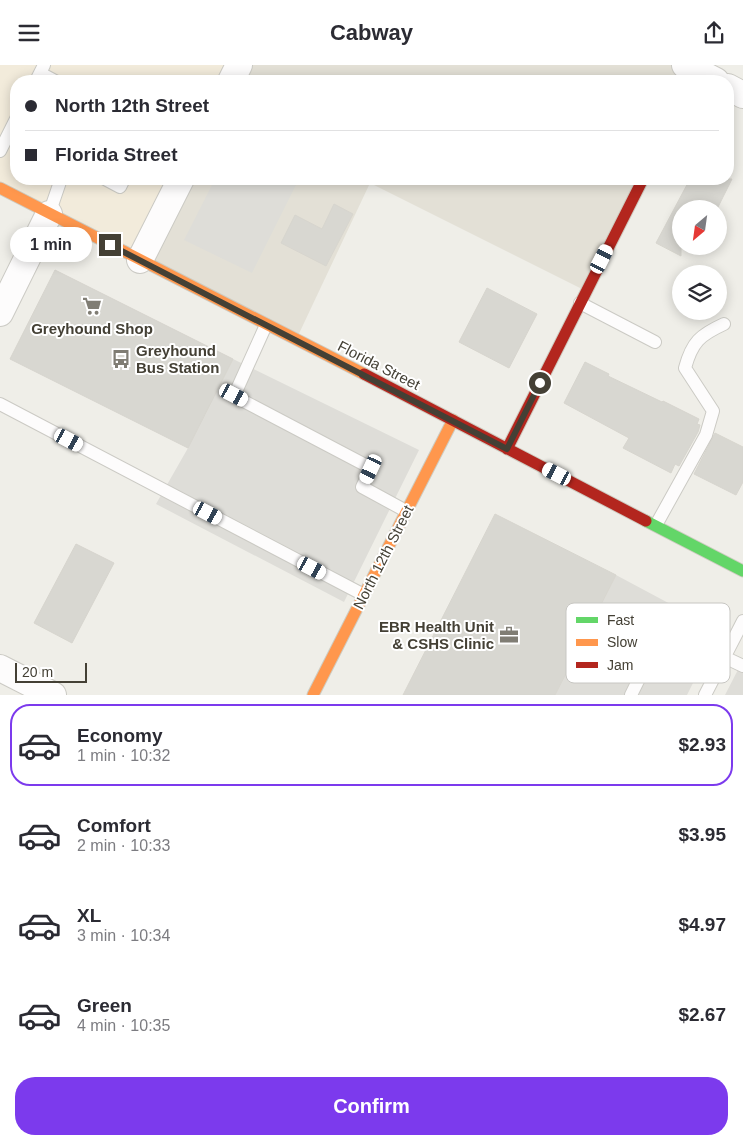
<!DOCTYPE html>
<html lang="en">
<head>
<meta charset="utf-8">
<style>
  :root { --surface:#fff; --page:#f7f7f7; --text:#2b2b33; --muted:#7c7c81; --line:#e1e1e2; --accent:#7c3aed }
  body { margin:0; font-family:Arial,sans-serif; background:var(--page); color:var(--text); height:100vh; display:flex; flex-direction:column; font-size:19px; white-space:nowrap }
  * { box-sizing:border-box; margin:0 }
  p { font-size:16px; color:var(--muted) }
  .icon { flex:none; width:28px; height:28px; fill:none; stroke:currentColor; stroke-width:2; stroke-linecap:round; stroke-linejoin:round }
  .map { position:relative; height:630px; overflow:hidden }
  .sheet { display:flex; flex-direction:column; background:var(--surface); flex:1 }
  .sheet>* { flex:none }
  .banner { position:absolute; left:10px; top:10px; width:724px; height:110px; border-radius:20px; box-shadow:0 2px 12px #0003; display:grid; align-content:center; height:110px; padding:0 15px; background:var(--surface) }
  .needle { width:32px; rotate:209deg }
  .controls { position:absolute; left:672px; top:135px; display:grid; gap:10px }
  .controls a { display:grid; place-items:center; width:55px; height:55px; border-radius:50%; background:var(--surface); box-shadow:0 2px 12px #0003; font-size:25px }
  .scale { position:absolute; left:15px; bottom:12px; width:72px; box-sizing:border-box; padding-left:5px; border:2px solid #444035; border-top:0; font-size:14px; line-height:18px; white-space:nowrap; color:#444035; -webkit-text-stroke:4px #fff; paint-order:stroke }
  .end { position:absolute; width:22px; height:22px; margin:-11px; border:6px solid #444035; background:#fff; box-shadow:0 0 0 2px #fff }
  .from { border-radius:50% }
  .bubble { position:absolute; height:35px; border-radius:18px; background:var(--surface); box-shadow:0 2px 12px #0003; font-size:16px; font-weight:600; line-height:35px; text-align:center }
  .car { position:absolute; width:15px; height:30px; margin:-15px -8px; border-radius:6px; box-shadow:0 0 4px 1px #0007; background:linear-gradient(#fff 24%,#345 0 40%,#fff 0 76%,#345 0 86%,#fff 0) }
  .banner b { display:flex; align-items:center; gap:18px; height:48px; font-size:19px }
  .banner b+b { border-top:1px solid var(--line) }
  .banner i { width:12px; height:12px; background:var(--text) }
  ul { padding:9px 0 0; list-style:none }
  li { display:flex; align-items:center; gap:15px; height:82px; margin:0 10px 8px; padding:0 5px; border:2px solid transparent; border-radius:20px }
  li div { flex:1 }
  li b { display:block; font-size:19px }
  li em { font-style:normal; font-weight:600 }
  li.current { border-color:var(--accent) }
  li>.icon { width:45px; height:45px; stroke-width:1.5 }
  .button { display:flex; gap:10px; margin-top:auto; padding:10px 15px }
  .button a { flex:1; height:58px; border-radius:20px; background:var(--accent); color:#fff; font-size:20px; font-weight:600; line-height:58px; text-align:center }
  header { display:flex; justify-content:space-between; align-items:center; height:65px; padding:0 15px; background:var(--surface); font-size:22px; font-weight:600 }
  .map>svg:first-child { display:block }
  .residential { fill:#e3e0d6 }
  .commercial { fill:#f2ebdb }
  .parking { fill:#deddd8 }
  .building { fill:#d8d7d1; stroke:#d7d5ce }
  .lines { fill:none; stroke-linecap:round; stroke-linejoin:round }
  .lane-casing { stroke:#cbcac4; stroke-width:14 }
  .street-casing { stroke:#cbcac4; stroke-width:28 }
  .fast-casing { stroke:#cecbc0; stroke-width:13 }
  .slow-casing { stroke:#cecbc0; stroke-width:13 }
  .jam-casing { stroke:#cecbc0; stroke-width:13 }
  .lane { stroke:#fdfcfc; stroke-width:12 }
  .street { stroke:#fdfcfc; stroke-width:26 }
  .fast { stroke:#63d668; stroke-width:11 }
  .slow { stroke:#ff974d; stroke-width:11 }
  .jam { stroke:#b3261e; stroke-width:11 }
  .route { stroke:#444035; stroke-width:6 }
  .labels { text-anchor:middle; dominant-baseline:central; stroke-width:4; stroke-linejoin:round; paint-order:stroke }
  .poi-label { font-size:15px; font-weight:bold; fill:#444035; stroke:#fff }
  .street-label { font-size:15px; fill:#444035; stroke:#fff }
  .key { fill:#fff; stroke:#c7c6c2; stroke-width:1 }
  .key-label { font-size:14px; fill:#444035 }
</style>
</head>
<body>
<header><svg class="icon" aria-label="menu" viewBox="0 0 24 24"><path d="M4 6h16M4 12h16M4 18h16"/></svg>Cabway<svg class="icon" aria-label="share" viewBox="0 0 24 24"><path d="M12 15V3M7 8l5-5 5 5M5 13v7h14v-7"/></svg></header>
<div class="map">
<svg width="743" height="630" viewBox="0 0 743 630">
  <rect width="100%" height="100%" fill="#efeee8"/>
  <path class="residential" d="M239,0H685L692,16H231Z
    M181,114H643L586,226L370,118L296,275L140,195Z"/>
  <path class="commercial" d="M0,0H239L231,16H16V114H181L140,195L0,124Z"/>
  <path class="parking" d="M215,114H299L252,208L184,175Z
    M233,294L419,385L344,537L156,439L188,383Z
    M616,510L689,549L678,569L710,584L687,630H555Z
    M743,595V630H725Z"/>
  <path class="building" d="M690,114H732L717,144H681V191L656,178Z
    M334,139L353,149L326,201L281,178L295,150L322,164Z
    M55,205L233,294L188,383L10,294Z
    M487,223L537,249L509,303L459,277Z
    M585,297L609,309L608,311L662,337L663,336L699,354L697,359L700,360L698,367L679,401L675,399L671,408L623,383L629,373L564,338Z
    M715,368L743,382V417L736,430L694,409Z
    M495,449L616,510L555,630H403Z
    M76,479L114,498L72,578L34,558Z"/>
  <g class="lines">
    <g class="lane-casing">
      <path id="lane" d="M40,8L55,16
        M36,16L44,0
        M0,86L16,54
        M105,114L120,122L124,114
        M49,149L61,114
        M580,238L655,277
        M266,260L234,331L371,403L362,422L406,446
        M0,339L364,530
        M656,460L706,370L713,346L685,303C692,277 700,270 724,259
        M724,592L743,601
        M631,630L664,563
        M705,630L743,556"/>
    </g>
    <g class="street-casing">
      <path id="street" d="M685,0L716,16
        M231,16L239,0
        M728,22L743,30
        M140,195L181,114
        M0,248L49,149
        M0,603L53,630"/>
    </g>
    <g class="fast-casing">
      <path id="fast" d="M646,456L743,506"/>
    </g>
    <g class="slow-casing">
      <path id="slow" d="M0,123L364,309
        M313,630L453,355"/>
    </g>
    <g class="jam-casing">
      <path id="jam" d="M364,309L646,456
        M507,384L643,114"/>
    </g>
    <use href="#lane" class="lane"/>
    <use href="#street" class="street"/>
    <use href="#fast" class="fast"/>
    <use href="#slow" class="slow"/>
    <use href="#jam" class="jam"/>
  </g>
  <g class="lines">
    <path class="route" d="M110,180L507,384L540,318"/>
  </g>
  <defs>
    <g id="supermarket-bare" transform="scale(1.5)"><path d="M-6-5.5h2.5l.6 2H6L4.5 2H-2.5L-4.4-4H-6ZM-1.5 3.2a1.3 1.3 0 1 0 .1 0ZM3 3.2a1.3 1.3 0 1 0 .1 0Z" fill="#807d74" stroke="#fff" stroke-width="2.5" paint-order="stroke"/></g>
    <g id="bus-bare" transform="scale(1.5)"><path d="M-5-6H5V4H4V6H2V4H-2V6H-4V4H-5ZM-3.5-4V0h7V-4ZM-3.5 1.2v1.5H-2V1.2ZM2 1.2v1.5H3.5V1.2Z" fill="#807d74" stroke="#fff" stroke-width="2.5" paint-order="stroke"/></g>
    <g id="office-bare" transform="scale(1.5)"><path d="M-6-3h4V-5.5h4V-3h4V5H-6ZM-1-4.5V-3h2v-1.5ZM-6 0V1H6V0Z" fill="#807d74" stroke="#fff" stroke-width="2.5" paint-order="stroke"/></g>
  </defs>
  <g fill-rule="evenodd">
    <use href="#supermarket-bare" x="92" y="241"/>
    <use href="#bus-bare" x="121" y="294"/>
    <use href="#office-bare" x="509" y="570"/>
  </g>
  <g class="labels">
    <g class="poi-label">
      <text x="92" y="263">Greyhound Shop</text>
      <text x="136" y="285" text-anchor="start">Greyhound<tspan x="136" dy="17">Bus Station</tspan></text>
      <text x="494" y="561" text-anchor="end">EBR Health Unit<tspan x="494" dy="17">&amp; CSHS Clinic</tspan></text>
    </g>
    <g class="street-label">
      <text transform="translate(379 300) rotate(27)">Florida Street</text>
      <text transform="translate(383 492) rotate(-63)">North 12th Street</text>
    </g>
  </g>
  <rect x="566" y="538" width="164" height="80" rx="8" class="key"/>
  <rect x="576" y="552" width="22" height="6" fill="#63d668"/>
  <rect x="576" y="574" width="22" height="7" fill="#ff974d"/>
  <rect x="576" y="597" width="22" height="6" fill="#b3261e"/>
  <g class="key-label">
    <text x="607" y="560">Fast</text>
    <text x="607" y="582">Slow</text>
    <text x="607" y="605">Jam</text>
  </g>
</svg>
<div class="controls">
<a><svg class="needle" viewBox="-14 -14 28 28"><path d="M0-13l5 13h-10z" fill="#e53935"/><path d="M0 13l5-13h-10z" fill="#7c7c81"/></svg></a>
<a><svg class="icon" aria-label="layers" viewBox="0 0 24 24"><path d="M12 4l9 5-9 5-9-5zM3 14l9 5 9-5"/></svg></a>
</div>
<div class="scale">20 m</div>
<i class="end from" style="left:540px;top:318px"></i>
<i class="end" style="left:110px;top:180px"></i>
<div class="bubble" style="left:10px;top:162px;width:82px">1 min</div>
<i class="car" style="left:602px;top:194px;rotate:27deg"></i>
<i class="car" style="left:234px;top:330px;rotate:118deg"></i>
<i class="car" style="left:69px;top:375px;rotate:118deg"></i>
<i class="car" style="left:371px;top:404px;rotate:205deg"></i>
<i class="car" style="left:557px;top:409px;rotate:297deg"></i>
<i class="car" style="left:208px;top:448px;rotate:118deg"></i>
<i class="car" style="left:312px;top:503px;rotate:118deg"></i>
<div class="banner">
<b><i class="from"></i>North 12th Street</b>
<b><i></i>Florida Street</b>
</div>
</div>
<section class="sheet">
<ul>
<li class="current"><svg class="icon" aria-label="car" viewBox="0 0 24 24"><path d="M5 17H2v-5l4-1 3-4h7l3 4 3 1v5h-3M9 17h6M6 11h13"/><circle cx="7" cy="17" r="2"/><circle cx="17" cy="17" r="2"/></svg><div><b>Economy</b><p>1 min · 10:32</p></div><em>$2.93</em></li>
<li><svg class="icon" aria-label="car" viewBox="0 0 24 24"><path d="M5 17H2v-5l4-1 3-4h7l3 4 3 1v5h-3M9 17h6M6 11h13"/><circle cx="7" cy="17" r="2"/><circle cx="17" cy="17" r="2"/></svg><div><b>Comfort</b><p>2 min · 10:33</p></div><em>$3.95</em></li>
<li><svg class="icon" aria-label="car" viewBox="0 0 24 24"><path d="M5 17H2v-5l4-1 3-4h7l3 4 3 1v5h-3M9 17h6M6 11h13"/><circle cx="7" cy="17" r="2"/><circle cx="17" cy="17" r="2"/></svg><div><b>XL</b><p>3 min · 10:34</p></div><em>$4.97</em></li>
<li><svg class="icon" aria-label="car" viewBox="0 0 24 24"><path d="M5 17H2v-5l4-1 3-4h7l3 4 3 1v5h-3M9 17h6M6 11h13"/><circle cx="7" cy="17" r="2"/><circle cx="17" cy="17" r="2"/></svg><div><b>Green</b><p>4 min · 10:35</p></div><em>$2.67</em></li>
</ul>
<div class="button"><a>Confirm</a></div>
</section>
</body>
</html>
